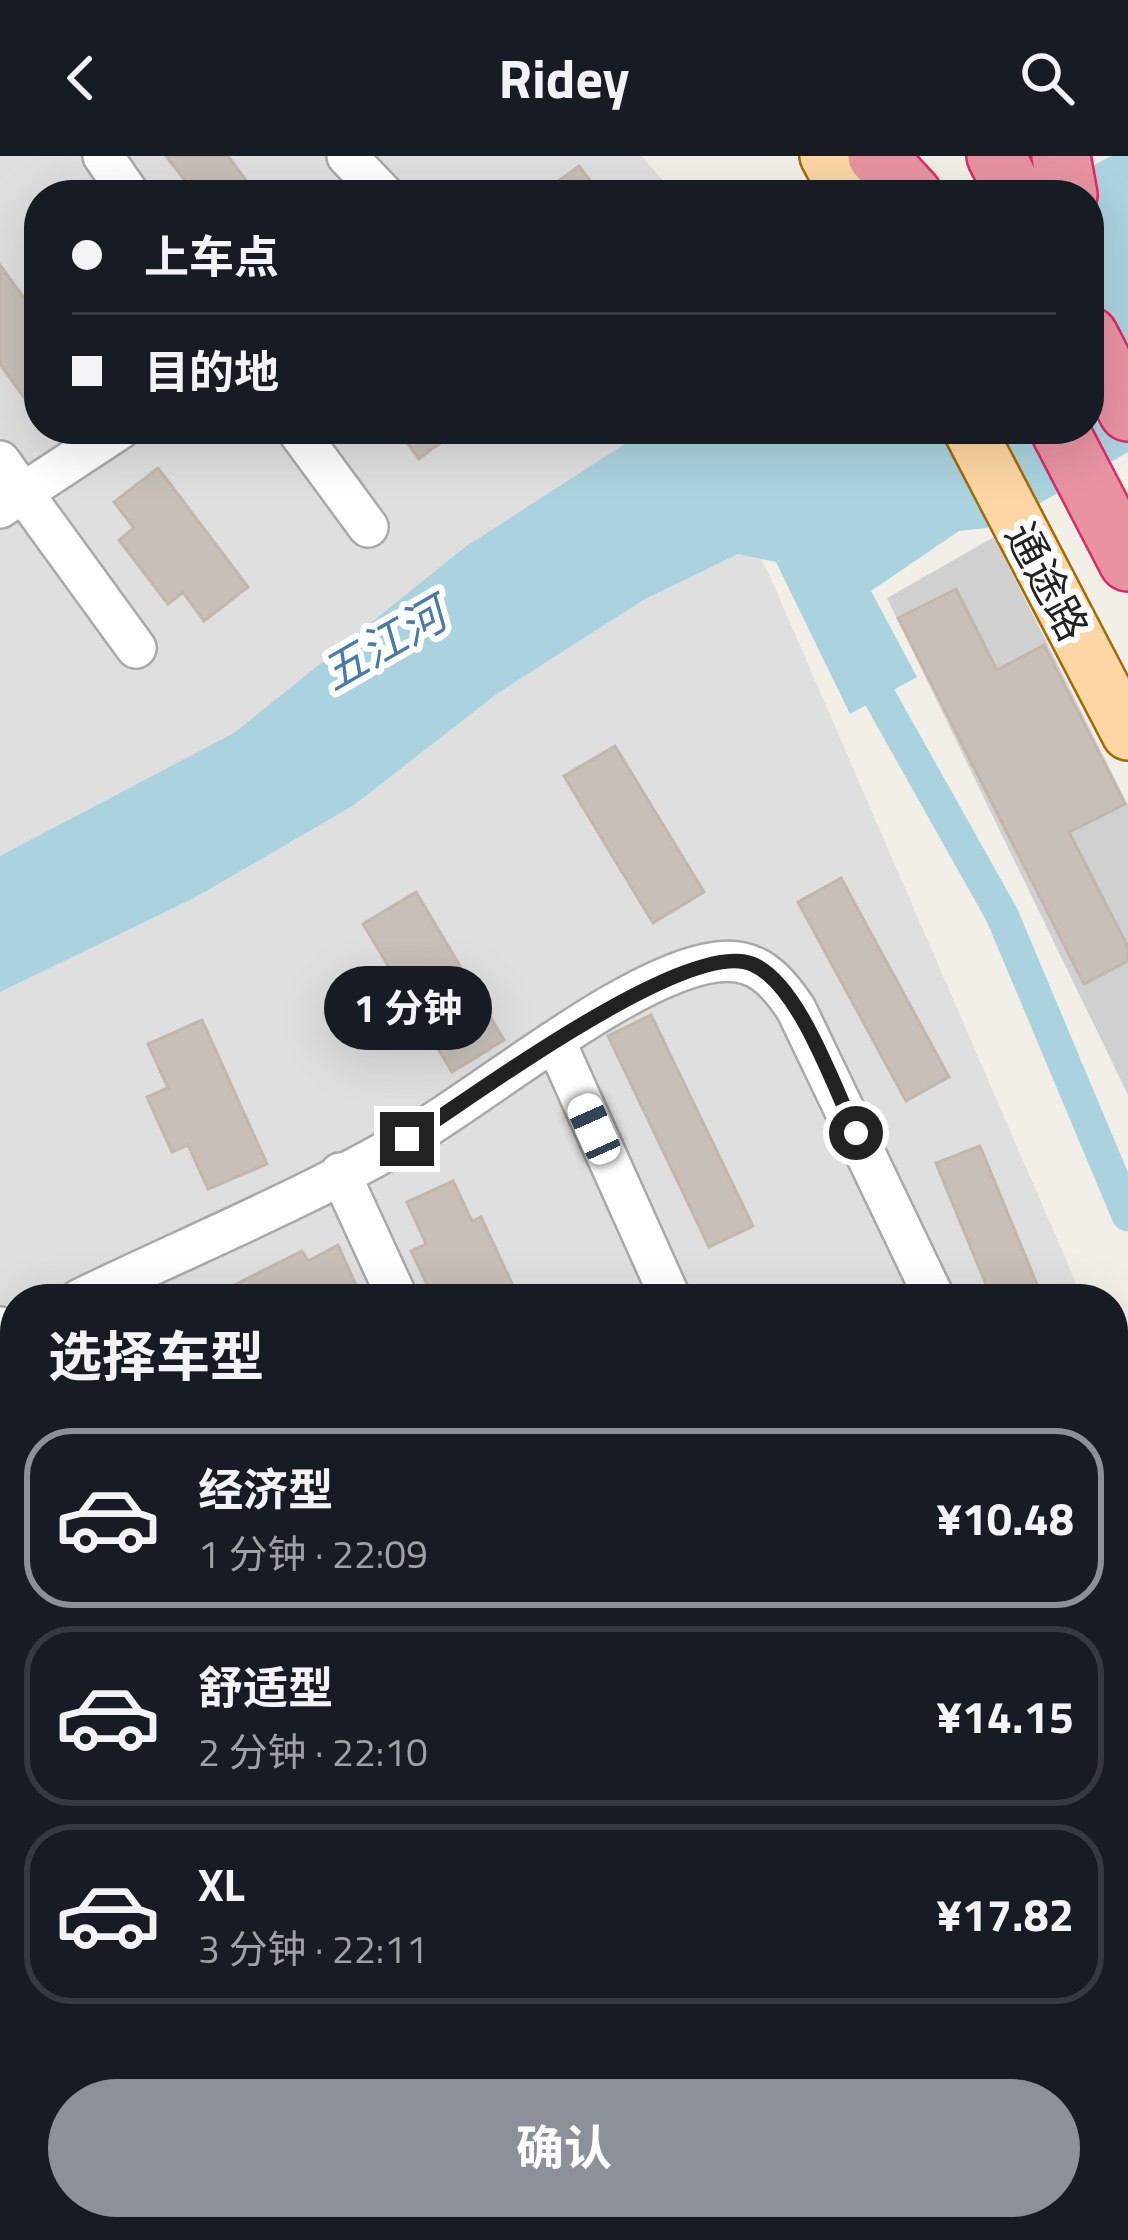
<!DOCTYPE html>
<html lang="zh">
<head>
<meta charset="utf-8">
<style>
  :root { --surface:#171b24; --page:#20242c; --text:#f1f3f6; --muted:#9ea1a6; --line:#363941; --accent:#8c9099 }
  body { margin:0; font-family:"Titillium Web","Noto Sans SC",sans-serif; background:var(--page); color:var(--text); height:100vh; display:flex; flex-direction:column; font-size:45px; white-space:nowrap }
  * { box-sizing:border-box; margin:0 }
  p { font-size:39px; color:var(--muted) }
  .icon { flex:none; width:66px; height:66px; fill:none; stroke:currentColor; stroke-width:2; stroke-linecap:round; stroke-linejoin:round }
  .map { position:relative; flex:1; overflow:hidden }
  .details { position:absolute; left:0px; top:1128px; width:1128px; height:957px; display:flex; flex-direction:column; background:var(--surface); border-radius:48px 48px 0 0; box-shadow:0 12px 48px #0002 }
  .details>* { flex:none }
  .banner { position:absolute; left:24px; top:24px; width:1080px; height:264px; border-radius:48px; box-shadow:0 12px 48px #0002; display:grid; align-content:center; height:264px; padding:0 48px; background:var(--surface) }
  .end { position:absolute; width:54px; height:54px; margin:-27px; border:15px solid #222; background:#fff; box-shadow:0 0 0 6px #fff }
  .from { border-radius:50% }
  .bubble { position:absolute; height:84px; border-radius:42px; background:var(--surface); box-shadow:0 12px 48px #0002; font-size:39px; font-weight:700; line-height:84px; text-align:center }
  .car { position:absolute; width:36px; height:72px; margin:-36px -18px; border-radius:15px; box-shadow:0 0 9px 3px #0007; background:linear-gradient(#fff 24%,#345 0 40%,#fff 0 76%,#345 0 86%,#fff 0) }
  .banner b { display:flex; align-items:center; gap:42px; height:114px; font-size:45px }
  .banner b+b { border-top:3px solid var(--line) }
  .banner i { width:30px; height:30px; background:var(--text) }
  ul { padding:0; list-style:none }
  li { display:flex; align-items:center; gap:36px; height:180px; margin:0 24px 18px; padding:0 24px; border:6px solid var(--line); border-radius:48px }
  li div { flex:1 }
  li b { display:block; font-size:45px }
  li em { font-style:normal; font-weight:700 }
  li.selected { border-color:var(--accent) }
  li>.icon { width:108px; height:108px; stroke-width:1.5 }
  h2 { padding:0 48px; font-size:54px; line-height:144px }
  .primary-button { display:flex; gap:24px; margin-top:auto; padding:24px 48px }
  .primary-button a { flex:1; height:138px; border-radius:72px; background:var(--accent); color:#fff; font-size:48px; font-weight:700; line-height:138px; text-align:center }
  header { display:flex; justify-content:space-between; align-items:center; height:156px; padding:0 48px; background:var(--surface); font-size:54px; font-weight:700 }
  .map>svg:first-child { display:block }
  .residential { fill:#e0dfdf }
  .religious { fill:#d0d0d0 }
  .farmland { fill:#eef0d5 }
  .grass { fill:#cdebb0 }
  .water { fill:#aad3df }
  .lines { fill:none; stroke-linecap:round; stroke-linejoin:round }
  .canal { stroke:#aad3df; stroke-width:33 }
  .building { fill:#c7bfb8; stroke:#c4b6ab; stroke-width:3 }
  .minor-casing { stroke:#a9a9a9; stroke-width:44 }
  .major-casing { stroke:#a06b00; stroke-width:56 }
  .highway-casing { stroke:#dc2a67; stroke-width:62 }
  .minor { stroke:#fff; stroke-width:39 }
  .major { stroke:#fcd6a4; stroke-width:51 }
  .highway { stroke:#e892a2; stroke-width:57 }
  .route { stroke:#222; stroke-width:15 }
  .labels { text-anchor:middle; dominant-baseline:central; stroke-width:12; stroke-linejoin:round; paint-order:stroke }
  .street-label { font-size:42px; fill:#222; stroke:#fff }
  .water-label { font-size:45px; font-style:italic; fill:#4a7aab; stroke:#fff }
</style>
</head>
<body>
<header><svg class="icon" aria-label="back" viewBox="0 0 24 24"><path d="M15 5l-7 7 7 7"/></svg>Ridey<svg class="icon" aria-label="search" viewBox="0 0 24 24"><circle cx="10" cy="10" r="6"/><path d="M15 15l6 6"/></svg></header>
<div class="map">
<svg width="1128" height="2084" viewBox="0 0 1128 2084">
  <rect width="100%" height="100%" fill="#f2efe9"/>
  <path class="residential" d="M0,0H642L675,39H39V273H691L769,418L1083,1143H15V1721L0,1681Z
    M1113,1211L1128,1246V1559L1113,1564Z"/>
  <path class="religious" d="M994,381L1128,649V939L887,442Z"/>
  <path class="farmland" d="M1128,1868V2084H919L910,2070H1113V1879Z"/>
  <path class="grass" d="M1128,1764V1868L1113,1879V1768Z
    M185,2070H855L838,2084H169Z"/>
  <path class="water" d="M1111,0H1128V296L1037,349L987,372L959,375L871,435L917,521L850,558L776,406L738,398L645,443L498,537L354,649L194,742L0,836V700L234,577L465,391L648,273H1089V39H1039Z"/>
  <g class="lines">
    <path class="canal" d="M860,506L1002,759L1128,1059"/>
  </g>
  <path class="building" d="M166,0H228L257,39H196Z
    M579,10L601,39H542L541,38Z
    M0,109L39,163V262L0,208Z
    M397,273H455L456,275L419,303Z
    M158,312L248,431L204,465L183,436L168,448L119,384L134,372L114,346Z
    M956,433L997,514L1044,489L1125,648L1069,676L1128,791V805L1084,828L898,462Z
    M615,590L704,736L653,767L564,620Z
    M841,722L949,921L906,945L798,746Z
    M416,736L504,884L452,916L363,768Z
    M651,859L753,1070L709,1091L608,880Z
    M202,864L267,1008L208,1033L188,989L172,996L147,941L168,932L148,888Z
    M980,990L1043,1143H992L936,1007Z
    M453,1025L472,1065L481,1061L513,1130L498,1136L501,1143H434L411,1095L426,1088L407,1046Z
    M338,1089L362,1143H207L302,1095L308,1105Z
    M0,1321L15,1354V1376L0,1382Z
    M1113,1339L1128,1388V1499L1113,1503Z"/>
  <g class="lines">
    <g class="minor-casing">
      <path id="minor" d="M103,0L130,39
        M347,0L384,39
        M296,273L368,371
        M0,305L136,492
        M0,352L120,273
        M556,887L671,1143
        M340,1017L398,1143
        M80,1143C189,1090 305,1043 409,982C488,936 632,816 717,806C756,801 776,823 796,853L935,1143
        M0,1171L15,1205
        M0,1409L15,1403
        M0,1808L15,1856"/>
    </g>
    <g class="major-casing">
      <path id="major" d="M826,0L847,39
        M969,273L1128,578
        M1113,1615L1128,1610
        M1113,1709L1128,1704
        M0,1991L15,1986
        M11,2084L53,2070"/>
    </g>
    <g class="highway-casing">
      <path id="highway" d="M877,0L913,39
        M996,0L1016,39
        M1061,0L1068,39
        M1089,180L1128,256
        M1059,273L1128,406"/>
    </g>
    <use href="#minor" class="minor"/>
    <use href="#major" class="major"/>
    <use href="#highway" class="highway"/>
  </g>
  <g class="lines">
    <path class="route" d="M407,983C469,944 687,781 752,808C799,827 834,932 856,977"/>
  </g>
  <g class="labels">
    <g class="street-label">
      <text transform="translate(1048 425) rotate(62)">通途路</text>
    </g>
    <g class="water-label">
      <text transform="translate(383 487) rotate(-30)">五江河</text>
    </g>
  </g>
</svg>
<i class="end from" style="left:856px;top:977px"></i>
<i class="end" style="left:407px;top:983px"></i>
<div class="bubble" style="left:324px;top:810px;width:168px">1 分钟</div>
<i class="car" style="left:594px;top:973px;rotate:336deg"></i>
<div class="banner">
<b><i class="from"></i>上车点</b>
<b><i></i>目的地</b>
</div>
<section class="details">
<h2>选择车型</h2>
<ul>
<li class="selected"><svg class="icon" aria-label="car" viewBox="0 0 24 24"><path d="M5 17H2v-5l4-1 3-4h7l3 4 3 1v5h-3M9 17h6M6 11h13"/><circle cx="7" cy="17" r="2"/><circle cx="17" cy="17" r="2"/></svg><div><b>经济型</b><p>1 分钟 · 22:09</p></div><em>¥10.48</em></li>
<li><svg class="icon" aria-label="car" viewBox="0 0 24 24"><path d="M5 17H2v-5l4-1 3-4h7l3 4 3 1v5h-3M9 17h6M6 11h13"/><circle cx="7" cy="17" r="2"/><circle cx="17" cy="17" r="2"/></svg><div><b>舒适型</b><p>2 分钟 · 22:10</p></div><em>¥14.15</em></li>
<li><svg class="icon" aria-label="car" viewBox="0 0 24 24"><path d="M5 17H2v-5l4-1 3-4h7l3 4 3 1v5h-3M9 17h6M6 11h13"/><circle cx="7" cy="17" r="2"/><circle cx="17" cy="17" r="2"/></svg><div><b>XL</b><p>3 分钟 · 22:11</p></div><em>¥17.82</em></li>
</ul>
<div class="primary-button"><a>确认</a></div>
</section>
</div>
</body>
</html>
